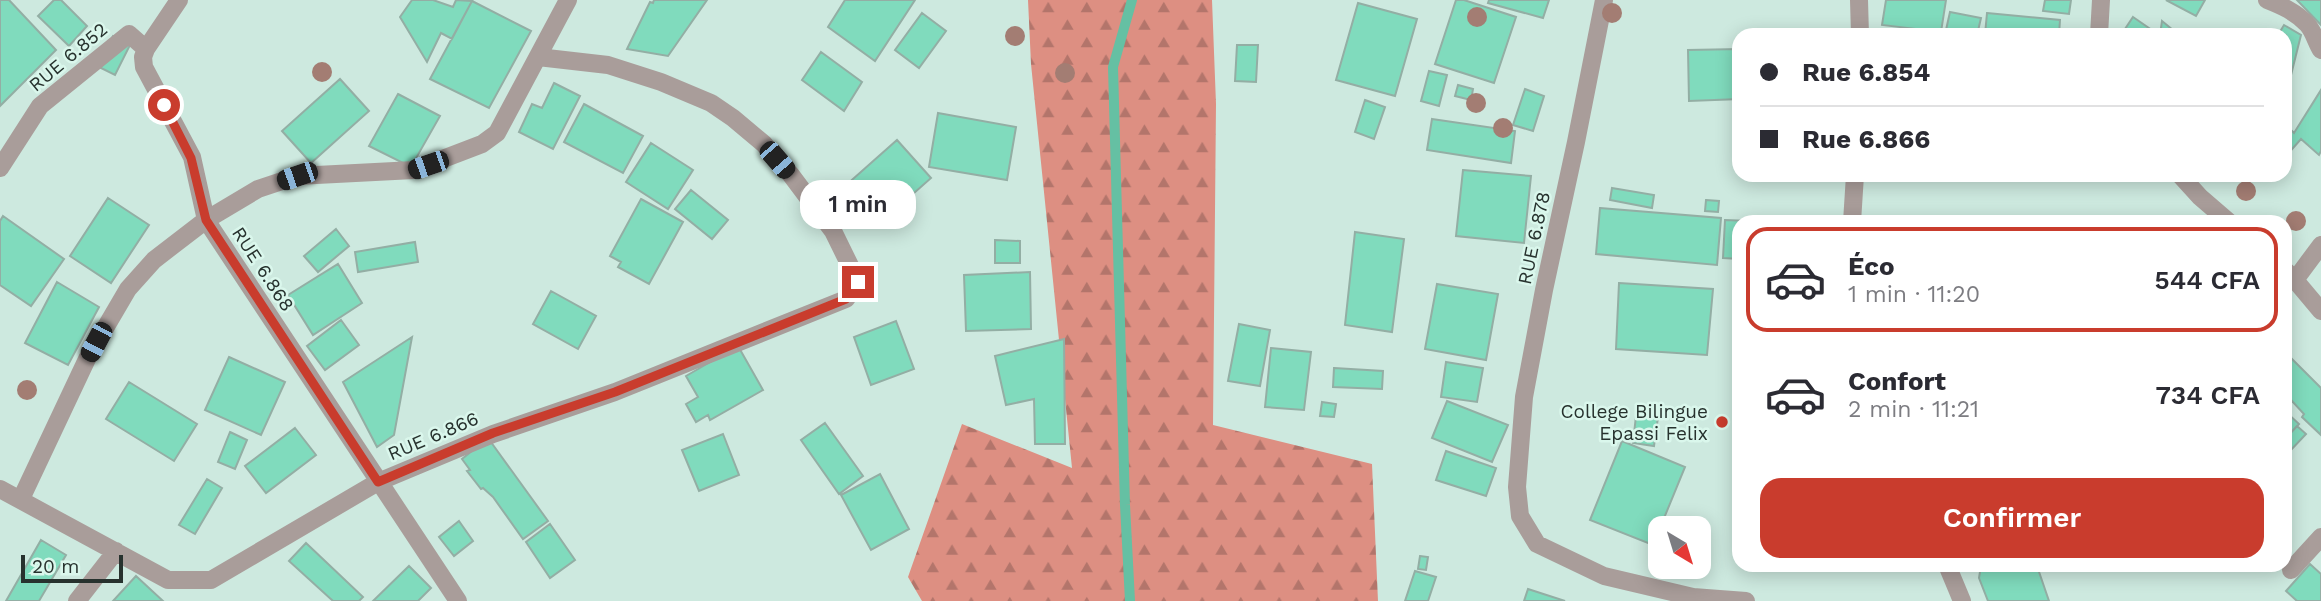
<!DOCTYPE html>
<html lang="fr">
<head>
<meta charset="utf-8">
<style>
  :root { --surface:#fff; --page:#f2f2f3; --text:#2b2b33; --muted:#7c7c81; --line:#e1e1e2; --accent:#c93c2d }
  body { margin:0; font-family:"Work Sans",sans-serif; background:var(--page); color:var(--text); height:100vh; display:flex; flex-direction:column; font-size:26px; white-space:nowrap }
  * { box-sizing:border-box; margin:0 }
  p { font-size:23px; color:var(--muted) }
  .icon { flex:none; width:38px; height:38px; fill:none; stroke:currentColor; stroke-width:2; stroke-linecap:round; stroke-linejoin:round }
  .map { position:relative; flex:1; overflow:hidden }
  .side { position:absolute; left:1732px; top:215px; width:560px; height:357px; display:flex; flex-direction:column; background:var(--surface); border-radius:21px; box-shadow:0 4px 18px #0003 }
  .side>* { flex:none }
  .guide { position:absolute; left:1732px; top:28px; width:560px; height:154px; border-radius:21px; box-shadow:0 4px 18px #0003; display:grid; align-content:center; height:154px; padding:0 28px; background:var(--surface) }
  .needle { width:46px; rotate:142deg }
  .fabs { position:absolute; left:1648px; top:516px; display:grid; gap:14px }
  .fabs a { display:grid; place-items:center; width:63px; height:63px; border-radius:14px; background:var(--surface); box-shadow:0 4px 18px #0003; font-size:35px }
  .scale { position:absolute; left:21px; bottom:18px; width:102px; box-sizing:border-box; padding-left:7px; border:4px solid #27322e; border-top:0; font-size:19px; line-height:24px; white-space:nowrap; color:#27322e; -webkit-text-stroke:5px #daf7ec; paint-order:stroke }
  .end { position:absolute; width:32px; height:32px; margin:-16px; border:9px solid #c93c2d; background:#fff; box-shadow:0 0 0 4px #fff }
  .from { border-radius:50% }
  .bubble { position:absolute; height:49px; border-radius:21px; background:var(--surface); box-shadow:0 4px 18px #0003; font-size:23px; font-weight:600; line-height:49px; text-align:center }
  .car { position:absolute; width:21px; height:42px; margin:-21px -10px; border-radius:9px; box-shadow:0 0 5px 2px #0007; background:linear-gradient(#222 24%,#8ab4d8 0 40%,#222 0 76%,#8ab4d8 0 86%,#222 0) }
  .guide b { display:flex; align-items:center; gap:24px; height:66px; font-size:26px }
  .guide b+b { border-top:2px solid var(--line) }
  .guide i { width:18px; height:18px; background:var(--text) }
  ul { padding:12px 0 0; list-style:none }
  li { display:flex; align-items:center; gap:21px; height:105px; margin:0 14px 10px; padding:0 14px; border:4px solid transparent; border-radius:21px }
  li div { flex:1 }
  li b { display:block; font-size:26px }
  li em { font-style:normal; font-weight:600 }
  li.selected { border-color:var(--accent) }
  li>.icon { width:63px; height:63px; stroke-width:1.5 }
  .action { display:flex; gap:14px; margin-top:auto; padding:14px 28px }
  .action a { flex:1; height:80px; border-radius:21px; background:var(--accent); color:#fff; font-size:28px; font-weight:600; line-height:80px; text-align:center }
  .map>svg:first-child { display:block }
  .forest { fill:url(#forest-firs) }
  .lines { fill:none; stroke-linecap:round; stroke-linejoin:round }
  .stream { stroke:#65c0a3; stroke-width:10 }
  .building { fill:#80dbbd; stroke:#93aea4; stroke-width:2 }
  .minor { stroke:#a99d9a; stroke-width:18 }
  .tree { fill:#a37d73 }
  .route { stroke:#c93c2d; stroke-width:9 }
  .poi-dot { fill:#c93c2d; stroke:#daf7ec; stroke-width:2.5 }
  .labels { text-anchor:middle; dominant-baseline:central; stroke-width:5; stroke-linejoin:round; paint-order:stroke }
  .street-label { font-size:19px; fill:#27322e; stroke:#daf7ec }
  .poi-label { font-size:19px; fill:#27322e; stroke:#daf7ec; text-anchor:end }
</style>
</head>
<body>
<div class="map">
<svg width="2321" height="601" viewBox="0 0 2321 601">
  <defs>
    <pattern id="forest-firs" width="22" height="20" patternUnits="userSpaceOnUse" patternTransform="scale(1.75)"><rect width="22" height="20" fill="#dd8f82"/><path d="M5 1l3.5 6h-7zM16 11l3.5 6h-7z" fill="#b3756b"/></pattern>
  </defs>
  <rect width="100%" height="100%" fill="#cde9df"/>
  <path class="forest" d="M1028,0H1212L1216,104L1213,425L1372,464L1378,601H922L908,577L962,424L1072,468L1031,64Z"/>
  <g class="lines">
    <path class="stream" d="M1130,601L1125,505L1113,67L1132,0"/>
  </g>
  <path class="building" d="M0,0H9L56,50L0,106Z
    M54,0H61L87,26L69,46L38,16Z
    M412,0H433L453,7L456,0L472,1L452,39L441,33L427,62L400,17Z
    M654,0H707L668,56L627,49L650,2L653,3Z
    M845,0H915L875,61L828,27Z
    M1456,0H1464L1516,17L1494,83L1435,64Z
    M1489,0H1549L1543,18L1488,3Z
    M1886,0H1946L1941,32L1882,25Z
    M2045,0H2071L2069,14L2043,11Z
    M2166,0H2205L2196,16Z
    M2297,0H2321V25Z
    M472,1L531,31L489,108L430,79Z
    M1358,3L1417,19L1395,96L1336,80Z
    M1950,12L1981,18L1977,35L1946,30Z
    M922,13L946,31L919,68L895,50Z
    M1987,13L2060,20L2059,35H1985Z
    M2133,17L2156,33L2154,35H2127L2123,32Z
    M2162,21L2179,35H2160Z
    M2284,25L2301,35L2290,79L2286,77V35H2278Z
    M1882,31L1920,35H1882Z
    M113,36L130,45L115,75L97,66Z
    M1237,45H1258L1256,82L1235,81Z
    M1740,49V99L1689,101L1688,50Z
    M821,52L862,82L844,111L802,80Z
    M1429,71L1447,75L1439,106L1421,101Z
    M340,79L369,111L311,163L282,131Z
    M554,83L580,96L553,149L519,132L532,104L542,108Z
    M1458,85L1473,89L1471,100L1455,96Z
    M1525,89L1544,96L1533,131L1513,125Z
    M2321,90V151L2319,155L2301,139L2286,156V125L2294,133Z
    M398,94L440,116L411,167L369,146Z
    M1365,100L1385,107L1374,139L1355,132Z
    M584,104L643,136L623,173L564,142Z
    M938,113L1016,127L1007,180L929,167Z
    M1432,119L1515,131L1511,163L1427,150Z
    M897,140L931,178L879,224L845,186Z
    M651,143L693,170L668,209L626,182Z
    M1463,170L1531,176L1524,243L1456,236Z
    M1612,188L1654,195L1652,208L1610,200Z
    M691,190L728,220L712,239L675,209Z
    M108,198L149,225L111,283L70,256Z
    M641,199L683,222L649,284L618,267L621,262L610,256Z
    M1706,200L1719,201L1718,212L1705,211Z
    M1600,208L1721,218L1717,265L1596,254Z
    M3,216L64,259L31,306L0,285V221Z
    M1725,220L1775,222H1740V259L1723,258Z
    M336,229L349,246L318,272L304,256Z
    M1355,232L1404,239L1392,332L1345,325Z
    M995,240L1020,241V263H995Z
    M415,242L418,262L358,272L355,252Z
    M338,264L362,303L313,335L288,295Z
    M1030,272L1031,329L966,331L964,275Z
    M1738,280L1740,361H1735Z
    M57,282L99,307L68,365L25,343Z
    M1619,283L1713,289L1707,355L1616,349Z
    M1437,284L1498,294L1486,360L1425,349Z
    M551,291L596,316L578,349L533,324Z
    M341,320L359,345L325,370L307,346Z
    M896,321L914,369L871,385L854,337Z
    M1239,324L1270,330L1260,386L1228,381Z
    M412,337L394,435L377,447L343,382Z
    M1064,339L1065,444H1035L1034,399L1006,405L995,356Z
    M738,346L763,390L710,420L708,415L696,422L686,404L698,397L686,376Z
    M1271,348L1311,352L1304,410L1265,407Z
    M2289,356L2321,388V435L2302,417L2304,414L2292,401L2288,405L2286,402V359Z
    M229,357L285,382L261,435L205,410Z
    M1446,362L1483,368L1477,402L1441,397Z
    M1334,368L1383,371L1382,389L1333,387Z
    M129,382L197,424L174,461L106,419Z
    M1447,401L1508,425L1492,462L1432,438Z
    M1322,402L1336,404L1334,417L1320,416Z
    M1637,407L1659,410L1654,446L1633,443Z
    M2286,412L2299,424L2286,438Z
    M825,423L863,476L839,494L801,440Z
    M2297,426L2306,434L2290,451L2286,446V438Z
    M295,428L316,455L266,493L245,466Z
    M230,432L247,440L235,469L218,462Z
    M723,434L739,475L699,491L682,450Z
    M488,438L548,521L523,539L493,497L483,488L481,489L467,471L470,470L462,459Z
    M1622,441L1685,467L1653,545L1590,520Z
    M1446,451L1496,468L1486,496L1436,480Z
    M880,474L909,529L871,550L841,495Z
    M207,479L222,488L195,534L179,525Z
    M459,521L473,541L454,556L439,537Z
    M550,524L575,560L550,578L526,542Z
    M41,540L66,555L39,601H6Z
    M306,543L363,597L359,601H333L289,561Z
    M1420,556L1428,557L1426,570L1418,569Z
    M2310,564L2321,574V601H2297L2286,591Z
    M1988,565L2037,566L2049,601H1988L1979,578L1981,566Z
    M409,566L431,588L418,601H373Z
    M1415,571L1436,577L1428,601H1405Z
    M136,576L163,601H113Z
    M1528,589L1565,601H1524Z"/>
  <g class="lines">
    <path class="minor" d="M1604,0L1576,142L1544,290L1524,397L1517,487L1520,516L1537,544L1604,576L1693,597L1746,601
      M1859,0L1860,35
      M2267,0C2282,6 2296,12 2307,24C2313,30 2316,42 2321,50
      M2099,35L2101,0
      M0,168L40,106L129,34L146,49
      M2180,175L2200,197L2229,222
      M1852,222L1855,175
      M2286,271L2295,280L2321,311
      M2295,280L2321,245
      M0,489L168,580H211L378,482L493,434L615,392L846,299L858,282L833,231L791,175L764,144L733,118L711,103L661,82L608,65L538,57
      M21,499L87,359L128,289L154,260L206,220L192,157L144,67L143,57L146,49L179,0
      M1947,565L1962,601
      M2291,570L2321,537
      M77,601L116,551
      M458,601L206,220L258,189L297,176L414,170L482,144L497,133L568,0"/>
  </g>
  <g class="tree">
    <circle cx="1612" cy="13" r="10"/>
    <circle cx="1477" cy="17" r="10"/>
    <circle cx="1015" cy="36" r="10"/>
    <circle cx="322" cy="72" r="10"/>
    <circle cx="1065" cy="73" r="10"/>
    <circle cx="1476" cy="103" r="10"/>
    <circle cx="1503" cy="128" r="10"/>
    <circle cx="2246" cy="191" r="10"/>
    <circle cx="2296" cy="221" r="10"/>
    <circle cx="27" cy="390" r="10"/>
  </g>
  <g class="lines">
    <path class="route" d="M164,105L191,158L206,220L378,482L493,433L615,392L846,299L858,282"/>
  </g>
  <circle class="poi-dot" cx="1722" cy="422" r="7"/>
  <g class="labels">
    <g class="street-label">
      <text transform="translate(68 57) rotate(-40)">RUE 6.852</text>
      <text transform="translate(1534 238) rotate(-78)">RUE 6.878</text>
      <text transform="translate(263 269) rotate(57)">RUE 6.868</text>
      <text transform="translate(433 436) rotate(-23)">RUE 6.866</text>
    </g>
    <g class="poi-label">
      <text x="1708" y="411">College Bilingue<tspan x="1708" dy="22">Epassi Felix</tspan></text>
    </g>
  </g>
</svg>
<div class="fabs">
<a><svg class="needle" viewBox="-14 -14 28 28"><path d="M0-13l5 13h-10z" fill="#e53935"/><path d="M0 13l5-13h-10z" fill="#7c7c81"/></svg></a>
</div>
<div class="scale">20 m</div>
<i class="end from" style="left:164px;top:105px"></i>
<i class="end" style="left:858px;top:282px"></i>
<div class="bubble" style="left:800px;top:180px;width:116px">1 min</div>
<i class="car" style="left:777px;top:160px;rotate:139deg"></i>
<i class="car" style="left:428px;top:165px;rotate:251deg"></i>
<i class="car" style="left:297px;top:176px;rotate:251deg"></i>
<i class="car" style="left:96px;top:342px;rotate:208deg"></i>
<div class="guide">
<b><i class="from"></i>Rue 6.854</b>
<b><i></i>Rue 6.866</b>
</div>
<section class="side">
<ul>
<li class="selected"><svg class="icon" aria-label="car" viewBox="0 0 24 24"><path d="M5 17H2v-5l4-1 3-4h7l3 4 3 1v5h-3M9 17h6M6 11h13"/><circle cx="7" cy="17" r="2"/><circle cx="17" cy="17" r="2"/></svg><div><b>Éco</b><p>1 min · 11:20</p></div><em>544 CFA</em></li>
<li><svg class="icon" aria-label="car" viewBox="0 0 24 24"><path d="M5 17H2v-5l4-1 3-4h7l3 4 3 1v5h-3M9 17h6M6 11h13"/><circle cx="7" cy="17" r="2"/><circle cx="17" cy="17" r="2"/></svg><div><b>Confort</b><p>2 min · 11:21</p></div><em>734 CFA</em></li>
</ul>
<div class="action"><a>Confirmer</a></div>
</section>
</div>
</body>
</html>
